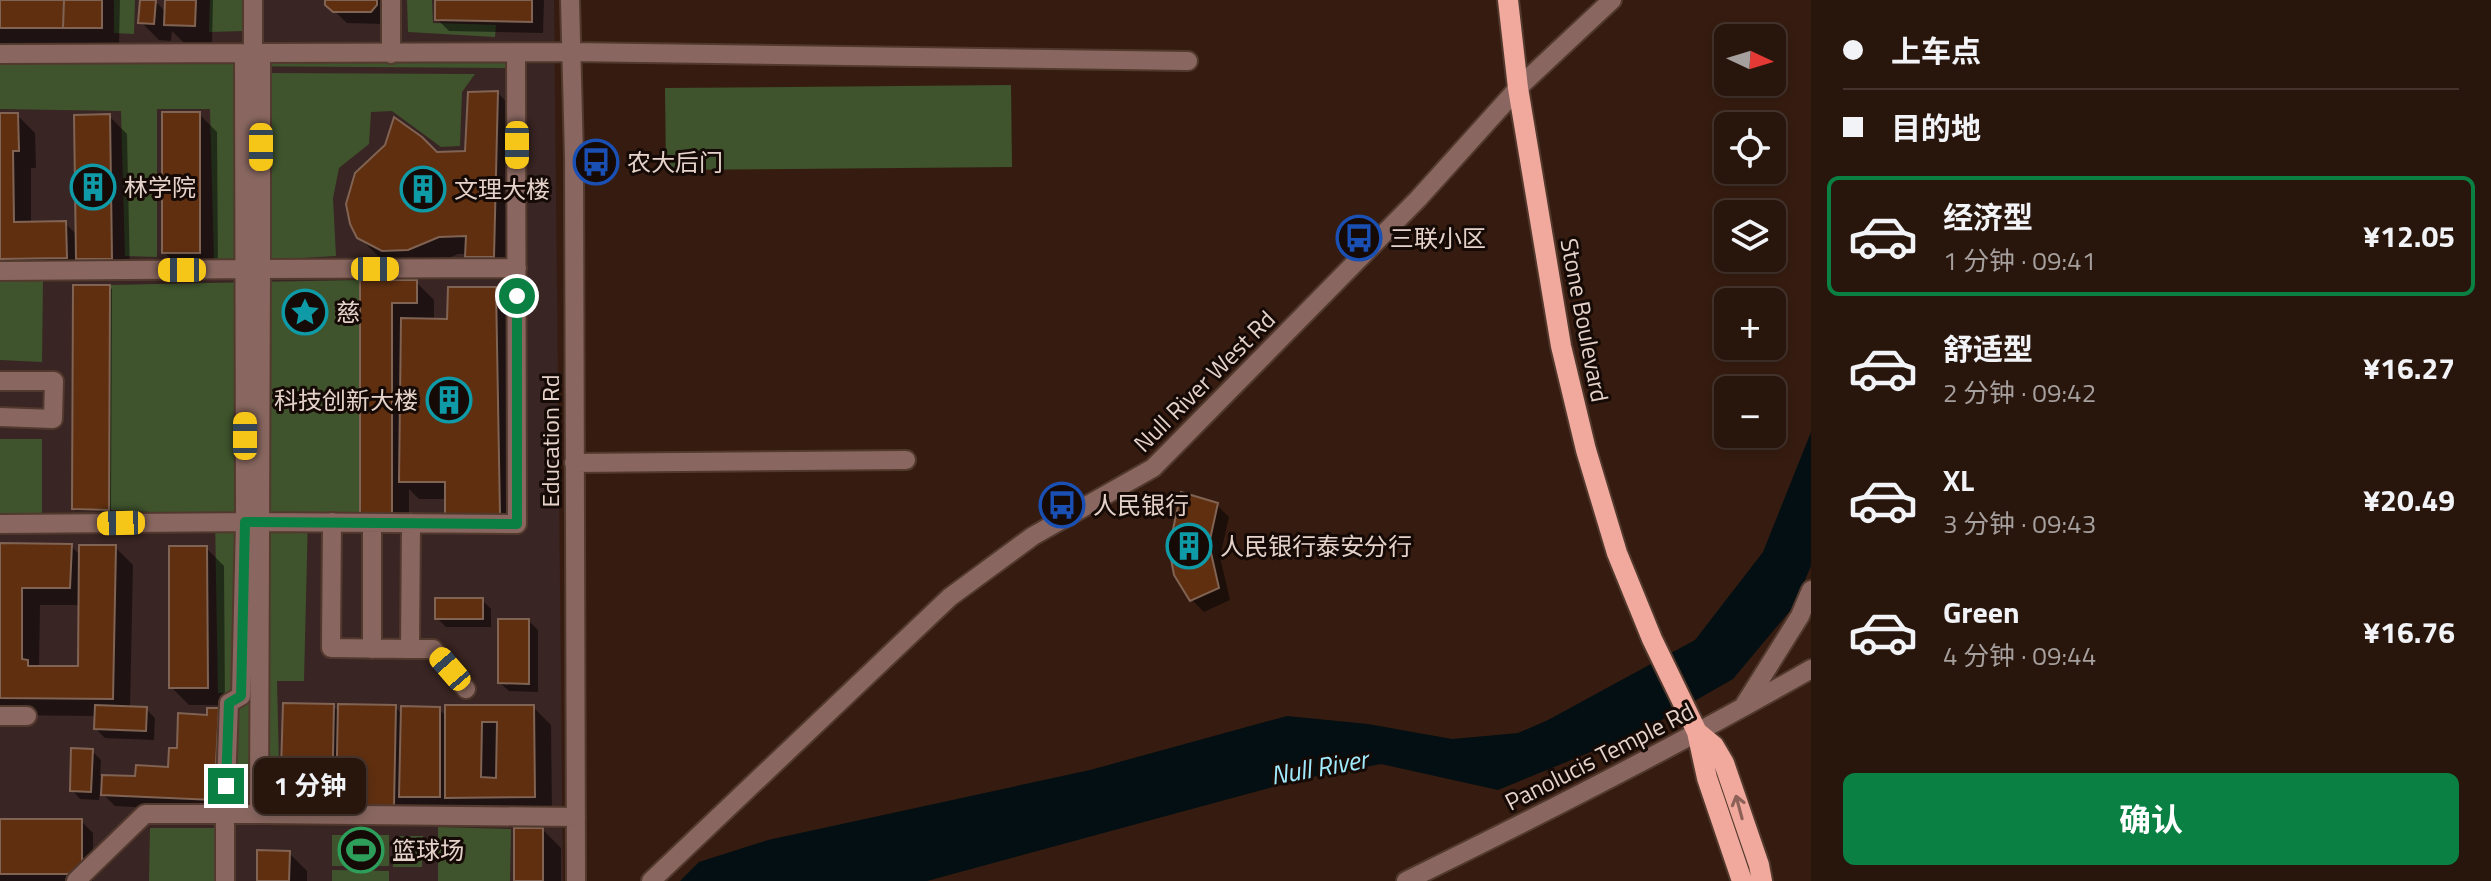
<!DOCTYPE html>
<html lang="zh">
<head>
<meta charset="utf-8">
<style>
  :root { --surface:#28150c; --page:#301e15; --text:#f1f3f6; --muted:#a59f9d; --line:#44342d; --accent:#0b8043 }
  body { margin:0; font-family:"Titillium Web","Noto Sans SC",sans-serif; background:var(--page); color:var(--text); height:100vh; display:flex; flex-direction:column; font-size:30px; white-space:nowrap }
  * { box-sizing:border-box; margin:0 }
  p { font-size:26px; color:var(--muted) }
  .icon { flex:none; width:44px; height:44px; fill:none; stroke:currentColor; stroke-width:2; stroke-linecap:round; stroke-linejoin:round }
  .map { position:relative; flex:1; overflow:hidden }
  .drawer { display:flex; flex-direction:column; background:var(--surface); width:680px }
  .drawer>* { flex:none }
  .hud { display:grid; align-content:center; height:176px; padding:0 32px; background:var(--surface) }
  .needle { width:52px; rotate:94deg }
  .fabs { position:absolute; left:1714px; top:24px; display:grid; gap:16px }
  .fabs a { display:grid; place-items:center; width:72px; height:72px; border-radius:12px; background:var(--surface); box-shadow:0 4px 12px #0003,0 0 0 2px var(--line); font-size:40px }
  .end { position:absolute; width:36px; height:36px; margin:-18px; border:10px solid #0b8043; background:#fff; box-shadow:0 0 0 4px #fff }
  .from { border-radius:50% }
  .bubble { position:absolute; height:56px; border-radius:12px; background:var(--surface); box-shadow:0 4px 12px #0003,0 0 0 2px var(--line); font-size:26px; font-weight:700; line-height:56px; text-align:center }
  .car { position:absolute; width:24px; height:48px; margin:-24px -12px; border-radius:10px; box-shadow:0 0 6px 2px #0007; background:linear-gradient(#f5c518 24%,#345 0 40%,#f5c518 0 76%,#345 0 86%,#f5c518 0) }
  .hud b { display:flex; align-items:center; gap:28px; height:76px; font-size:30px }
  .hud b+b { border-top:2px solid var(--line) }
  .hud i { width:20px; height:20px; background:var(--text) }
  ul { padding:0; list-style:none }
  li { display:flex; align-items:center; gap:24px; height:120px; margin:0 16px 12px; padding:0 16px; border:4px solid transparent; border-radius:12px }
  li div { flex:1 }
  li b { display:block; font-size:30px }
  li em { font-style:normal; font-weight:700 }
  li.active { border-color:var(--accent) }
  li>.icon { width:72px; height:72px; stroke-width:1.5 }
  .primary-button { display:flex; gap:16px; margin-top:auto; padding:16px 32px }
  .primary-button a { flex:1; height:92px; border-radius:12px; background:var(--accent); color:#fff; font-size:32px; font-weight:700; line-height:92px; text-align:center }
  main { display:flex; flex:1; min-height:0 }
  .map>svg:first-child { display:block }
  .education { fill:#392523 }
  .green { fill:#3f542d }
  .water { fill:#030f12 }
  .shadow { fill:#0007; fill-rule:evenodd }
  .building { fill:#5f2f10; stroke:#806353; stroke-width:2; fill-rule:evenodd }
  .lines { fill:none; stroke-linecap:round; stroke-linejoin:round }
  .minor-casing { stroke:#52392e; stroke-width:22 }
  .major-casing { stroke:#52392e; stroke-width:24 }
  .minor { stroke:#896760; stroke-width:18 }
  .major { stroke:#f0a99c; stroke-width:20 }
  .oneway { stroke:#8d6158 }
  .route { stroke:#0b8043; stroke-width:10 }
  .labels { text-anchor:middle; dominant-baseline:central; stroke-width:6; stroke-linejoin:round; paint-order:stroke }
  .poi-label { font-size:24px; fill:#e5d3cb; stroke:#150a05; text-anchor:start }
  .street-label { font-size:24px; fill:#e5d3cb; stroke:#150a05 }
  .water-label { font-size:26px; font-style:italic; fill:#a0ebfe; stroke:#150a05 }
</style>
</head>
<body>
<main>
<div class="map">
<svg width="1811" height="881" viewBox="0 0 1811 881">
  <rect width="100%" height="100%" fill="#361c10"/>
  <path class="education" d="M0,0H554L563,881H0Z"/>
  <path class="green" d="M114,0H135L134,34L114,33Z
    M210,0H244V31L209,32Z
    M407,0H432L433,23L496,25L495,37L408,32Z
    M0,43L507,44V68L235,66L238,262L214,260L210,109H157V257L125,256L121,111L0,109Z
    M266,73L475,74L462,92L460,146L441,147L392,111L371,112L369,144L339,168L333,198L336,256L268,260Z
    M1011,85L1012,167L666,170L665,88Z
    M43,279L42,362L0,360V280Z
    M360,280V514L308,515L304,681H277L280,803L233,802V693H218L215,515L109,510L110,285Z
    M0,439H42V515H0Z
    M438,827L511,829L510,881H438Z
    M150,828H220V881H149Z
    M332,835H389V866H332Z
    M394,836H423L422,867H393Z
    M332,870L389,871V881H332Z"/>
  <path class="water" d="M1811,432V566L1794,606L1733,679L1642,731L1498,790L1381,764L1302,779L927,881H680L699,862L768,840L1090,770L1287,716L1368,724L1452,739L1518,733L1548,720L1695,640L1763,552Z"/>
  <path class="shadow" d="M0,0H120L119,45H0Z
    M167,0H213L212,43H184L172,31L171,41L159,40L141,22L155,1L166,12Z
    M327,0H388L383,24L347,23L327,4Z
    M437,0H544L543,33L449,31L437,19Z
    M498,93L515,111L511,274H485L467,254H458L427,268H401L378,256L359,237L437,154L466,153Z
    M199,114L217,132L218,270H182L164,252Z
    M0,115H17L35,133L36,168H31V224L65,223L77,235L109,116L127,134L130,276H0Z
    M362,282H416L434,300V321H449L495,289L513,307L517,533H465L447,515V499H419L409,489V531H380Z
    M109,287L112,289L111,511H76L74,509Z
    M1217,505L1229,517L1220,557L1230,600L1204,612L1192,600Z
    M0,545L71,546L81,556L115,547L133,565L130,708L146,709L155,718L154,740L105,738L96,729L97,716L0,715ZM40,605H81L80,668H39Z
    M206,548L224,566L225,705H189L171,687Z
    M482,600L491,609V627H446L437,618Z
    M529,621L538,630V692L509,691L500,683Z
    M333,706L340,713L395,707L403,715L439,709L447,717L533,707L551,725L552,815H465L457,806V814H419L411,806V823L300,821L282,803Z
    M218,710L230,722L226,812L115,806L100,791L99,800L80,799L72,790L92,751L101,760L100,776L137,778L170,769L178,750Z
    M0,821H81L93,833V881H0Z
    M543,830L561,848V881H516Z
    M289,853L307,871V881H259Z"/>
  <path class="building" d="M0,0H64L63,28H0Z
    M64,0H102V28H63Z
    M140,0H156L154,24L138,23Z
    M165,0H196L195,26L164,25Z
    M325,0H377V5L371,12H333L325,5Z
    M435,0H532V22L435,20Z
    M498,91L494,257H465L466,236L439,237L408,250L382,251L357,238L350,224L346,204L355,173L385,145L394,117L422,137L437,152L465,151L468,92Z
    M162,112H200V253H162Z
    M0,113H18L19,151H13L14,222L66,221L67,258L0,259Z
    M110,114L112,259H76L74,115Z
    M360,280H417V303H392V514H360Z
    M73,285H110L109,510L72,509Z
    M448,287H496L500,516L445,515V482H399L401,318L447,319Z
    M1181,492L1218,503L1209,544L1219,588L1190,601L1174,575L1169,548Z
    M0,543L72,544L70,588H22V659L28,660V666H78L79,545H116L113,699L0,698Z
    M169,546H207L208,688H169Z
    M435,598H483V619H435Z
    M498,619H529V684L498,683Z
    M283,703L334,704L332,804H280Z
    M338,704L396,705L394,806L336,804Z
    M95,705L147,707L146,731L94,729Z
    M445,705H534L535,797L445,798ZM482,722H497L496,778L481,777Z
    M401,706L440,707V797H399Z
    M207,708H219L214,800L101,795L102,775L135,776L136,765L168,767L169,748H177L178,713L207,715Z
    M71,748L93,749L91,792L70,791Z
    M0,819H82V874H0Z
    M514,828H543V881H514Z
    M257,850L290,851L289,881H257Z"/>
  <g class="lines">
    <g class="minor-casing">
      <path id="minor" d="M391,0V54
        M570,0L574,156L576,881
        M0,54L571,52L1188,61
        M244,54L245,522L241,696L229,703L225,814H259
        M253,54V0
        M261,54V269L517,268
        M0,271L261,269L259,814L576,817
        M0,381H54L53,419L0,417
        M574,463L906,460
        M332,522L331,648L410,649L411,523
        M0,524L261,522L517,524L516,53
        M372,649V523
        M410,649H433L466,689
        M1743,707L1800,616L1811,590
        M0,716H27
        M76,881L145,814H225V881
        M651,881L950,597L1033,536L1153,468L1418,199L1518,88L1612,0
        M1406,881C1543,814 1679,745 1811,669"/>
    </g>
    <g class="major-casing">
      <path id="major" d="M1508,0L1518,88L1561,346L1586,450L1617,553L1652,639L1697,732L1707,778L1742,881
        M1697,732L1714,746L1724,763L1759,865L1762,881"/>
    </g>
    <use href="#minor" class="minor"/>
    <use href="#major" class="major"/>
  </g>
  <defs><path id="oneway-shaft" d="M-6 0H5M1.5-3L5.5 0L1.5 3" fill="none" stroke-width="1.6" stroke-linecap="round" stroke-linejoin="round" transform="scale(2)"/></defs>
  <use class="oneway" href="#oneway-shaft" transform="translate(1739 807) rotate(-105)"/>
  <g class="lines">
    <path class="route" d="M226,786L229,703L241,696L245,522L517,524V296"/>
  </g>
  <defs>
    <g id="bus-ring" transform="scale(2.3)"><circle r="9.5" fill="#150a05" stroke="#1a4fb4" stroke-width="1.5"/><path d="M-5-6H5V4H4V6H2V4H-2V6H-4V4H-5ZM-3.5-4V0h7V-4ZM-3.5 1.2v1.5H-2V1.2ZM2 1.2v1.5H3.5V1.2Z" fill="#1a4fb4"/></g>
    <g id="building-ring" transform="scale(2.3)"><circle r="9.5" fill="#150a05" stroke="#0f9aa8" stroke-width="1.5"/><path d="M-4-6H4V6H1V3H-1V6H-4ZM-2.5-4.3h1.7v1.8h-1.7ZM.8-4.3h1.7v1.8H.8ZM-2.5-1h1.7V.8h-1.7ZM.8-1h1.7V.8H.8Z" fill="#0f9aa8"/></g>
    <g id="sight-ring" transform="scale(2.3)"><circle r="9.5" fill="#150a05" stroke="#0f9aa8" stroke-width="1.5"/><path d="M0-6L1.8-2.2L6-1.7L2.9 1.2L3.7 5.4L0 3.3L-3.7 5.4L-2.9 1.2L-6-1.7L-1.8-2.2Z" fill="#0f9aa8"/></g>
    <g id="stadium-ring" transform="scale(2.3)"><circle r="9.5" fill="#150a05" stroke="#2e9e5b" stroke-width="1.5"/><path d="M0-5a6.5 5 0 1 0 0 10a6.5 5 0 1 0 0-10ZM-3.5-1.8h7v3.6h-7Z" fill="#2e9e5b"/></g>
  </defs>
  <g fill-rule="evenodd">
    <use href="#bus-ring" x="596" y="162"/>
    <use href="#building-ring" x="93" y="187"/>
    <use href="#building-ring" x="423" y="189"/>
    <use href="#bus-ring" x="1359" y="238"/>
    <use href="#sight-ring" x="305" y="312"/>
    <use href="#building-ring" x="449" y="400"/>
    <use href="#bus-ring" x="1062" y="505"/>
    <use href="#building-ring" x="1189" y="546"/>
    <use href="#stadium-ring" x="361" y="850"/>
  </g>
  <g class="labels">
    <g class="poi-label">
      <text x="627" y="162">农大后门</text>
      <text x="124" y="187">林学院</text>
      <text x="454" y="189">文理大楼</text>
      <text x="1390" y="238">三联小区</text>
      <text x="336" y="312">慈</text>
      <text x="418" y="400" text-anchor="end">科技创新大楼</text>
      <text x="1093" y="505">人民银行</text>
      <text x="1220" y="546">人民银行泰安分行</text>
      <text x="392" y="850">篮球场</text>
    </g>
    <g class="street-label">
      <text transform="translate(1585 320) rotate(79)">Stone Boulevard</text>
      <text transform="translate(1204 381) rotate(-45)">Null River West Rd</text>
      <text transform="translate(550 441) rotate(-90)">Education Rd</text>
      <text transform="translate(1599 756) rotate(-27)">Panolucis Temple Rd</text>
    </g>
    <g class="water-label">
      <text transform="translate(1319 767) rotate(-10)">Null River</text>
    </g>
  </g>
</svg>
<div class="fabs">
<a><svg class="needle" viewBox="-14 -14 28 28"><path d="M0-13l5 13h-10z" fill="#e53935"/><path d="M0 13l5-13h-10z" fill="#a59f9d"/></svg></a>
<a><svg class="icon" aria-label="locate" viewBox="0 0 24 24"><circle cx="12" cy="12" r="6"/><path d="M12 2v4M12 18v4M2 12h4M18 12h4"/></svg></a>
<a><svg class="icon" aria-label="layers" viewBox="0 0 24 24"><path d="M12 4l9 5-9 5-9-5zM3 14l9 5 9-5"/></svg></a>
<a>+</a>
<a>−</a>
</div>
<i class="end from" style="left:517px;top:296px"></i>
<i class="end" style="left:226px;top:786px"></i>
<div class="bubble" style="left:254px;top:758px;width:112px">1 分钟</div>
<i class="car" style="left:517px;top:145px;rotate:180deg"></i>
<i class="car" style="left:261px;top:147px;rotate:180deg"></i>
<i class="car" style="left:375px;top:269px;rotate:90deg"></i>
<i class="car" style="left:182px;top:270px;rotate:270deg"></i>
<i class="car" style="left:245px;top:436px;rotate:0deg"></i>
<i class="car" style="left:121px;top:523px;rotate:269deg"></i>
<i class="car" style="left:450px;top:669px;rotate:319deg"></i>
</div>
<section class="drawer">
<div class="hud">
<b><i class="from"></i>上车点</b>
<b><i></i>目的地</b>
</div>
<ul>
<li class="active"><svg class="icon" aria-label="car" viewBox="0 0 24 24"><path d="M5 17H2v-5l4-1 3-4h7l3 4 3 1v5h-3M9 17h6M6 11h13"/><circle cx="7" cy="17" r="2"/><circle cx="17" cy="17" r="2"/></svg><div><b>经济型</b><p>1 分钟 · 09:41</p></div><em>¥12.05</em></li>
<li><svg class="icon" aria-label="car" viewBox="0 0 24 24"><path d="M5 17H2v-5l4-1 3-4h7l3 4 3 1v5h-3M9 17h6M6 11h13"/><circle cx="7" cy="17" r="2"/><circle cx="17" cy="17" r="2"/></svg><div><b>舒适型</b><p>2 分钟 · 09:42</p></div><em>¥16.27</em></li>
<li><svg class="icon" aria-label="car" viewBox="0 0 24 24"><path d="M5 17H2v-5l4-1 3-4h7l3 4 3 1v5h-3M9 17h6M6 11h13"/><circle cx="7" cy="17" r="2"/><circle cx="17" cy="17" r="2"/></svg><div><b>XL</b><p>3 分钟 · 09:43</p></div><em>¥20.49</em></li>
<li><svg class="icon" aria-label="car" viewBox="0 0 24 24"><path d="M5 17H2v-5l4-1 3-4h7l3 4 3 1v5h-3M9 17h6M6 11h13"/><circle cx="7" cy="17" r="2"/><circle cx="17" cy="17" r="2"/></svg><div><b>Green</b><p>4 分钟 · 09:44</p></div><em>¥16.76</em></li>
</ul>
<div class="primary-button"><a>确认</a></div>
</section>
</main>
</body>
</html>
